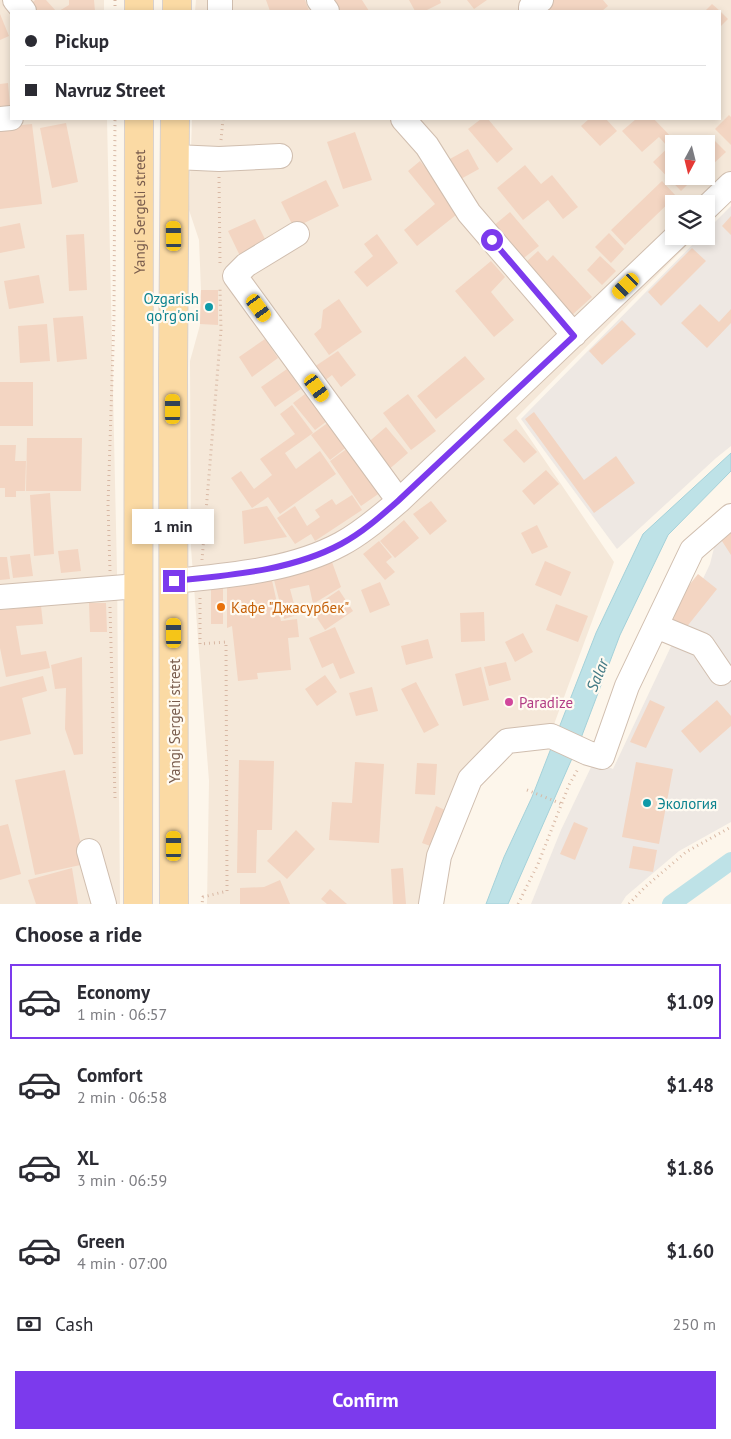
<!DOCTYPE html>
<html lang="en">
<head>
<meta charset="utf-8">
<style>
  :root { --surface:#fff; --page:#f7f7f7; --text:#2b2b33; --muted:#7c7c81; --line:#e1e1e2; --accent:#7c3aed }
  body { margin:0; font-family:"PT Sans",sans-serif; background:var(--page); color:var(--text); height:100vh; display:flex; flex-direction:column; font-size:19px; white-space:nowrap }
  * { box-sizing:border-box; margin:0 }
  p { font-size:16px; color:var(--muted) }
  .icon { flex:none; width:28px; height:28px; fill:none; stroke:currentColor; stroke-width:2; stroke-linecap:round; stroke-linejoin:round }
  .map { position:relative; height:904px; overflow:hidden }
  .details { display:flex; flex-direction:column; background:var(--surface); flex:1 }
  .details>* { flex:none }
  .banner { position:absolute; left:10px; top:10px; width:711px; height:110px; border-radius:0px; box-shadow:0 2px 8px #0003; display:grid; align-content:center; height:110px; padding:0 15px; background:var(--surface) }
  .needle { width:32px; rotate:187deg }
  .controls { position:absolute; left:665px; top:135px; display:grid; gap:10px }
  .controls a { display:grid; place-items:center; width:50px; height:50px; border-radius:0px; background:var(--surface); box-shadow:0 2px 8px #0003; font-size:25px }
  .end { position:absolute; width:22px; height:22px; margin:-11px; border:6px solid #7c3aed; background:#fff; box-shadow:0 0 0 2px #fff }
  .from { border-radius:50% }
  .bubble { position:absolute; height:35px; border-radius:0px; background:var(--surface); box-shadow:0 2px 8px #0003; font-size:16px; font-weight:700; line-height:35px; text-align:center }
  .car { position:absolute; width:15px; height:30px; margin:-15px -8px; border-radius:6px; box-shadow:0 0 4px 1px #0007; background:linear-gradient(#f5c518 24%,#345 0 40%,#f5c518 0 76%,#345 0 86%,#f5c518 0) }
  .banner b { display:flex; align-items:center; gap:18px; height:48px; font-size:19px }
  .banner b+b { border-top:1px solid var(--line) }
  .banner i { width:12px; height:12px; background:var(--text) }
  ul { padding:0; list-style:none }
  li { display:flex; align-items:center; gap:15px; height:75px; margin:0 10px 8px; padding:0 5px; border:2px solid transparent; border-radius:0px }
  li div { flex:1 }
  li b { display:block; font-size:19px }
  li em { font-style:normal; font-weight:700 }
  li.active { border-color:var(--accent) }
  li>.icon { width:45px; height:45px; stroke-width:1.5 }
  h2 { padding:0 15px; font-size:22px; line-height:60px }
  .pay { display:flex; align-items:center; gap:12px; height:55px; padding:0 15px; font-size:19px }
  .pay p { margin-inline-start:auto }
  .button { display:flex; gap:10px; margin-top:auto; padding:10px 15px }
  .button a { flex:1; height:58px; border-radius:0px; background:var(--accent); color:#fff; font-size:20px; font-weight:700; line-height:58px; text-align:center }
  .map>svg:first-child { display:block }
  .residential { fill:#f5e8d9; fill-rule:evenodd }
  .industrial { fill:#eee8e3 }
  .water { fill:#bee2e7; stroke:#a4d1d9 }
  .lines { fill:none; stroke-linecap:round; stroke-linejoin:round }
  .canal { stroke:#bee2e7; stroke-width:18 }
  .building { fill:#f3d5c2 }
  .minor-casing { stroke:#d0beaf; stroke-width:26 }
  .major-casing { stroke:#d9d1cd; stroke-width:30 }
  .path { stroke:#d8b8a4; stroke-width:3; stroke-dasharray:1 4; stroke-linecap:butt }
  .minor { stroke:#fff; stroke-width:24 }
  .major { stroke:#fbdaa4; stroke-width:28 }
  .route { stroke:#7c3aed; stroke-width:6 }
  .culture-dot { fill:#0f9aa8; stroke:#fffaf1; stroke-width:2 }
  .food-dot { fill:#e8710a; stroke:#fffaf1; stroke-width:2 }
  .hotel-dot { fill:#d1479c; stroke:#fffaf1; stroke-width:2 }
  .labels { text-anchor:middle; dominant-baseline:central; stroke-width:4.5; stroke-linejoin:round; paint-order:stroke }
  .street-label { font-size:15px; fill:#795c4d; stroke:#fffaf1 }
  .culture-label { font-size:15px; fill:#0d838f; stroke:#fffaf1; text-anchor:end }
  .food-label { font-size:15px; fill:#c56008; stroke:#fffaf1; text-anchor:start }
  .hotel-label { font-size:15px; fill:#b23c85; stroke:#fffaf1; text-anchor:start }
  .water-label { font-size:16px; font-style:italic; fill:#437a85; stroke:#fffaf1 }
</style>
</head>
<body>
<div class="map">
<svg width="731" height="904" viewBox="0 0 731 904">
  <rect width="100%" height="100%" fill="#fdf6eb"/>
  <path class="residential" d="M0,0H104V11H11V119H107L117,572L120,904H0Z
    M196,0H731V201L706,226V204H674V236H696L516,418L614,562L553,727L498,739L432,904H207L209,781L191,548L190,361L200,325L201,290L199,240L189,210L192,119H720V11H195ZM674,144H706V176H674Z"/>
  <path class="industrial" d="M731,206V446L716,458L617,549L521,419L701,236H706V231Z
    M731,528V822L679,851L626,896L621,904H531L561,830L594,761L613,769L710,564L717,536Z"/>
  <path class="water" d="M731,453V471L668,535L620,635L581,738L508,904H486L504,857L532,797L596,633L643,534Z"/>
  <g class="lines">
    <path class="canal" d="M671,904L731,861"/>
  </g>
  <path class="building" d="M35,0H46L56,11H36L30,5Z
    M69,0H94L95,11H59L69,5Z
    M266,0H305L309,11H270Z
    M326,0H362L369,11H333Z
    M409,0H440L441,3L425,11H415Z
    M467,0H487L474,9Z
    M554,0H603L608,6L602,11H539Z
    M712,4L720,11H705Z
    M720,11L728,19L720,27Z
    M0,14L9,36L0,40Z
    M8,83L10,107L0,108V84Z
    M729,115L731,117V145L715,129Z
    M481,119H488L513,149L497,163L468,129Z
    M589,119H606L617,131L600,146L581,126Z
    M636,119H654L674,140L667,146L659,137L642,152L622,131Z
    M66,123L78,182L52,188L40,128Z
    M32,124L42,204L0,209V127Z
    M355,132L372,180L343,189L327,142Z
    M710,136L726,152L712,165L706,160V144H702Z
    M675,141L678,144H674V176H696L681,191L653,162Z
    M468,149L479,169L459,180L448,160Z
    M420,161L461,211L417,246L404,230L435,204L408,171Z
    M525,165L541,184L552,175L578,207L563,219L548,200L523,220L497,188Z
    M326,180L339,206L294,228L281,202Z
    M662,181L676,196L625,245L611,230Z
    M510,212L539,246L520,261L492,227Z
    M731,216V235L722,226Z
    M255,219L268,245L241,258L228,231Z
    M20,223L25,248L0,253V227Z
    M609,233L624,249L611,263L595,247Z
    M84,234L87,290L69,291L66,235Z
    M377,234L398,263L367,287L354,272L373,256L364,244Z
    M692,248L706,261L661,306L648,292Z
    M538,251L547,261L553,255L592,297L571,316L523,265Z
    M600,256L616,271L602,285L587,270Z
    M491,261L505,277L491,292L514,320L494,337L455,291Z
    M39,275L44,303L9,309L4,281Z
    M201,290H218V325L200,324Z
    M339,299L362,332L329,355L314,334L321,328L323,310Z
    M700,304L719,322L731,309V323L707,348L681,323Z
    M83,316L87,359L57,362L53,318Z
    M622,320L636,334L602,365L589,351Z
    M47,324L50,361L20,363L18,326Z
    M265,339L278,358L252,377L239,357Z
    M338,351L356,375L341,387L332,375L319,385L308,371Z
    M465,356L485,379L436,419L417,396Z
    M287,369L301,389L275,407L261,387Z
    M0,382H33V426H0Z
    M305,394L327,421L315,430L293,403Z
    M408,394L436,431L411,450L383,413Z
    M292,405L313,433L285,453L296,469L320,451L336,474L280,514L268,497L252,508L231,478L241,471L254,489L272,475L260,459L295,434L280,414Z
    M534,412L584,480L616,456L635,483L594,513L525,419Z
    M333,419L352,443L330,460L311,435Z
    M386,427L408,453L387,471L365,445Z
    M516,429L537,452L524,463L503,440Z
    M27,438H82L81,491H26Z
    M0,445H16L15,461H26L25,491H16V497H5V488H0Z
    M352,445L384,490L361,506L330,461Z
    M546,470L559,484L534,505L522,491Z
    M50,493L54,554L34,556L30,495Z
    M352,495L362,510L315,541L311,534L295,544L277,518L295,506L307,526L320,517L315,510L332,499L336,505Z
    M431,501L447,521L430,535L413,514Z
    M267,506L287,537L244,544L242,511Z
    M404,520L419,538L395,558L380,541Z
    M537,525L548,547L532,554L521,533Z
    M731,531V555L720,538Z
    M379,541L392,557L386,562L395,572L385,580L363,554Z
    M78,549L81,571L61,573L58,551Z
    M30,554L33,576L13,578L10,556Z
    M0,557H7L10,579L0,580Z
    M545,561L571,572L561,596L535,585Z
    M332,562L341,587L313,604L309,585L290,589L297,615L284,619L273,576Z
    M698,574L717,589L681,634L662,619Z
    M271,576L281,621L297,619L299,637L288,638L291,670L257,673L258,679L238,681L232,626L227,628V581Z
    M211,581H223V624H211Z
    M380,582L390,605L370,613L361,590Z
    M339,590L353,611L325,630L311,609Z
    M89,603H106L107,632H90Z
    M556,604L588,616L578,642L546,630Z
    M41,606L43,624L16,626L21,655L46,651L50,668L6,677L0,648V610Z
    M484,612L485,641L461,642L460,613Z
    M335,627L355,673L340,679L333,663L322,668L309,638Z
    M523,633L533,652L515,662L505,642Z
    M428,639L433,658L406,665L401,646Z
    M82,657L83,754L74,755L65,729L66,688L55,689L51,665Z
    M506,662L511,680L489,686L484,667Z
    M481,667L489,700L463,706L455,674Z
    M325,675L337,692L317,706L305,689Z
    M43,676L47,691L22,698L31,734L0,741V687Z
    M416,682L439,725L424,733L401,689Z
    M372,687L378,711L356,716L349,693Z
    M650,700L665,707L646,748L630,742Z
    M717,700L731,716V726L700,753L681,731Z
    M239,760L274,761L272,830H257L256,873H237Z
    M355,762L384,764L379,843L329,840L332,802L352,803Z
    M636,762L673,769L659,844L622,837Z
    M417,763L437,764L435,795L415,794Z
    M65,770L85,864L35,875L15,780Z
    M436,806L450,812L436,848L422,843Z
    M574,822L588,828L575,860L560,854Z
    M8,824L21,874L0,880V826Z
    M296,830L315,849L287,879L267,861Z
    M633,846L657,850L653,872L629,868Z
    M72,868L78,904H36L28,880Z
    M403,868L406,904H393L391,869Z
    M280,880L290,904H240V888L264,887Z
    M330,889L347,904H327L321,899Z"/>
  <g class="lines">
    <g class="minor-casing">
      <path id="minor" d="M15,0L24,11
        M319,0L327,11
        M220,11V0
        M531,11V7L541,0
        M0,119L11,118
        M403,119L427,146L469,213L574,335
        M175,157L219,159L280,156
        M706,208L731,184
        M297,234L246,265L235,276L399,501
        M174,581C230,575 291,571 341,544C362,533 381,516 399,501L677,236
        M0,597L138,586
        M656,626L702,645L721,673
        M89,851L104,904
        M431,904L439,856L470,779L507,741L551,736L588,753L602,757L627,686L692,550L731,516"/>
    </g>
    <g class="major-casing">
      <g id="major">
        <path d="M139,0V11"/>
        <path d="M177,11V0"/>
        <path id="s1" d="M138,904L139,119"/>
        <path d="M174,904L173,371L175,119"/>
      </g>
    </g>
    <path class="path" d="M115,0V11
      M221,140L223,119
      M219,177L220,263
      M202,560L221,330L220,289
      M110,571L108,505L114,318L115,119
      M200,598V644L226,642L227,891L203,897L202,904
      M110,607L115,798
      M527,790L562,804
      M518,904L538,864L569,785L578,769
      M629,904L645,887L686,852L731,827"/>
    <use href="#minor" class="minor"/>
    <use href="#major" class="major"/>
  </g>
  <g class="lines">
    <path class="route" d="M174,581C230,575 291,571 341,544C362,533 381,516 399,500L574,336L492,240"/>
  </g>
  <g class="culture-dot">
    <circle cx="209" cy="307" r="5"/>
    <circle cx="647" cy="803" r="5"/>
  </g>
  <circle class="food-dot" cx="221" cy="607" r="5"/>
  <circle class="hotel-dot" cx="509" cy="702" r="5"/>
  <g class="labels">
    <g class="street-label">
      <text stroke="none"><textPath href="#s1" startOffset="692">Yangi Sergeli street</textPath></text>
      <text transform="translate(174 721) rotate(-90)">Yangi Sergeli street</text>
    </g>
    <g class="culture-label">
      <text x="199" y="298">Ozgarish<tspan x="199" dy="17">qo'rg'oni</tspan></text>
      <text x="657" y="803" text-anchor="start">Экология</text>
    </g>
    <g class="food-label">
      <text x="231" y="607">Кафе "Джасурбек"</text>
    </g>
    <g class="hotel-label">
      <text x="519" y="702">Paradize</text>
    </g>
    <g class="water-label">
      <text transform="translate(597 675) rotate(-68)">Salar</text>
    </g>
  </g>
</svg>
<div class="controls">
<a><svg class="needle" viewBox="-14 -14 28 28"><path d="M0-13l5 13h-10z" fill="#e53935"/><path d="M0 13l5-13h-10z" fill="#7c7c81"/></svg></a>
<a><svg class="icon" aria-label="layers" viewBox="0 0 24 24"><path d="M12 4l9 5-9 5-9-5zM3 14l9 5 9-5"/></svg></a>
</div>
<i class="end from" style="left:492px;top:240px"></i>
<i class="end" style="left:174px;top:581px"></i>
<div class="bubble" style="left:132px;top:509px;width:82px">1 min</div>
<i class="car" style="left:174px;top:236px;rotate:359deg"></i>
<i class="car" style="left:626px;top:286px;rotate:226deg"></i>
<i class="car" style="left:259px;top:308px;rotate:144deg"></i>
<i class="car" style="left:317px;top:388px;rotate:144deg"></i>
<i class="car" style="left:173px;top:409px;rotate:0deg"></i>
<i class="car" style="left:174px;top:633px;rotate:0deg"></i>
<i class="car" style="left:174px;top:846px;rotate:0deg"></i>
<div class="banner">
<b><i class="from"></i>Pickup</b>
<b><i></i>Navruz Street</b>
</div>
</div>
<section class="details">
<h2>Choose a ride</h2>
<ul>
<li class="active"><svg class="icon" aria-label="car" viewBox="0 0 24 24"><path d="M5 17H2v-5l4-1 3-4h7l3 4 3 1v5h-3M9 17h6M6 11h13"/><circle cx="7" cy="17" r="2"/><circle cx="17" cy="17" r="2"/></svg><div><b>Economy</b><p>1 min · 06:57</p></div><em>$1.09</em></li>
<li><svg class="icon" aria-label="car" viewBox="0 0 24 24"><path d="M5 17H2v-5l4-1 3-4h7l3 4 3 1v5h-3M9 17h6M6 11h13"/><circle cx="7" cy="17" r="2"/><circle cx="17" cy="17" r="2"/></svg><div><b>Comfort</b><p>2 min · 06:58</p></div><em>$1.48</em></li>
<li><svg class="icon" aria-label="car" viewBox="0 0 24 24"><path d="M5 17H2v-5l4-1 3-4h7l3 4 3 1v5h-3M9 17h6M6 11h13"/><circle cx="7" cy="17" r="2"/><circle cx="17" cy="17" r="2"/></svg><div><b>XL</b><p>3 min · 06:59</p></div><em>$1.86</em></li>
<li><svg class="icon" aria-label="car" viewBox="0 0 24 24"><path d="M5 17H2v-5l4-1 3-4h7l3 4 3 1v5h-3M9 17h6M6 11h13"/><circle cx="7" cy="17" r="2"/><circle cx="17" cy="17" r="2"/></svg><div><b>Green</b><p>4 min · 07:00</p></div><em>$1.60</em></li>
</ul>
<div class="pay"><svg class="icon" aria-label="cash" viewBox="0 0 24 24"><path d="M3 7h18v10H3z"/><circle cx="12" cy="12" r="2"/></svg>Cash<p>250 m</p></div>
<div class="button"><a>Confirm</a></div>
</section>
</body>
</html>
